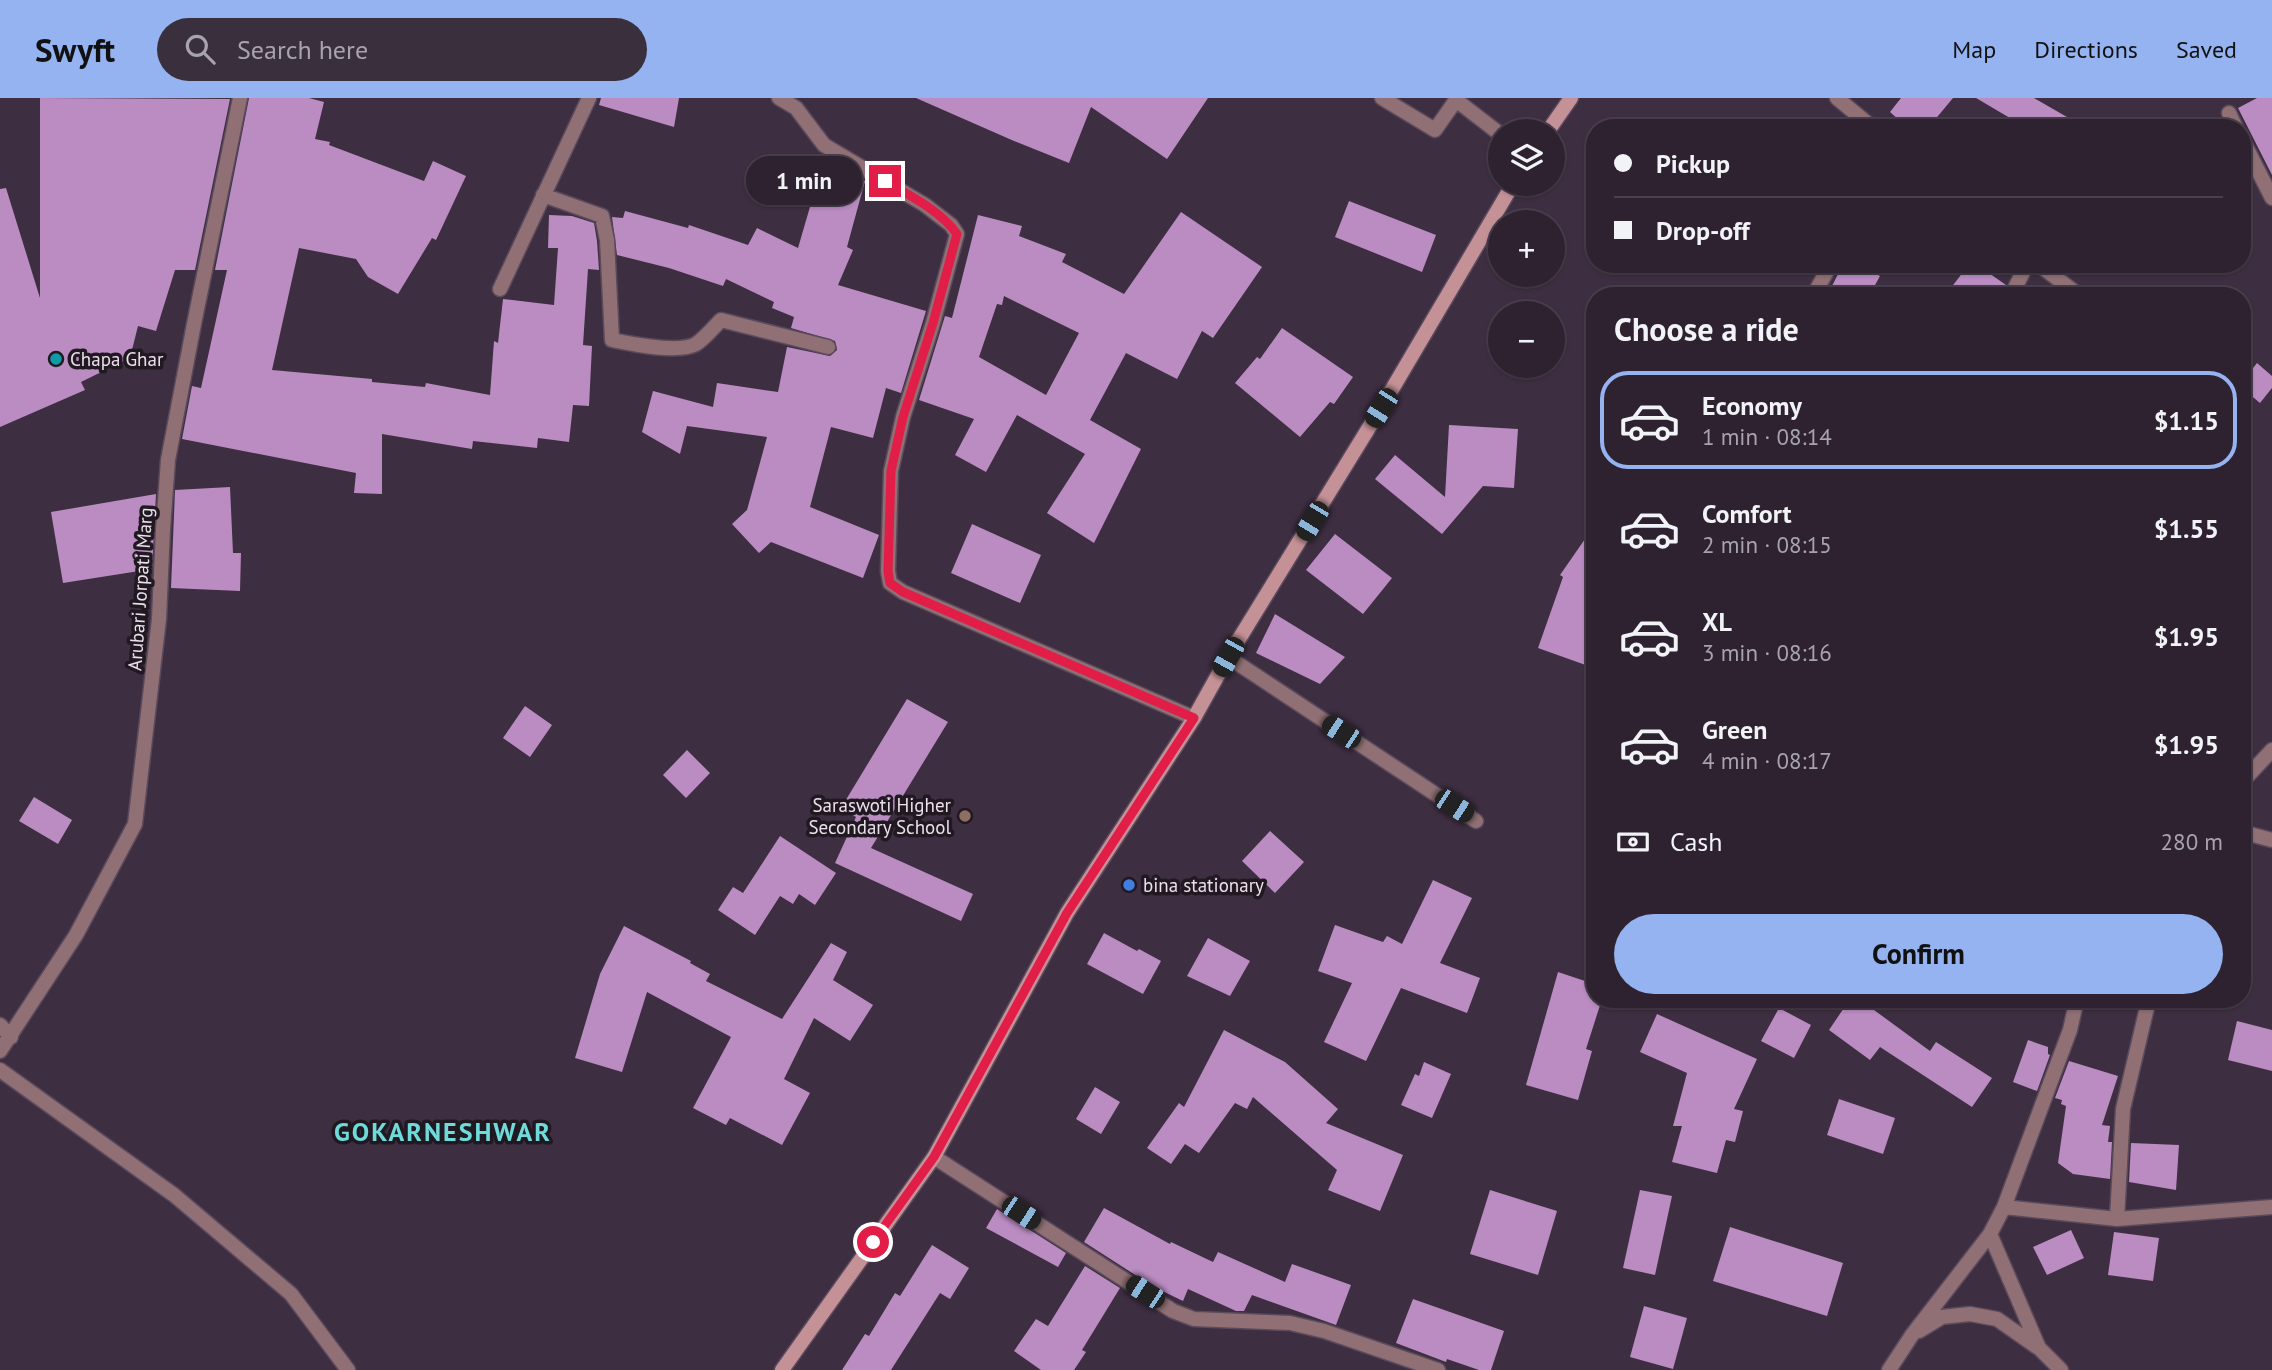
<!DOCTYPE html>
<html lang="en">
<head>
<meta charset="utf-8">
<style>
  :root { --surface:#2e2231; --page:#3a2f3d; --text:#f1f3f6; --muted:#a7a4ab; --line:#493f4d; --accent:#95b2f1 }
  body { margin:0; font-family:"PT Sans",sans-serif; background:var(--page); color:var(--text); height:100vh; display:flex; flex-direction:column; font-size:26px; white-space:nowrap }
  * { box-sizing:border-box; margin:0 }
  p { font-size:23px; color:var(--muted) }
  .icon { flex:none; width:38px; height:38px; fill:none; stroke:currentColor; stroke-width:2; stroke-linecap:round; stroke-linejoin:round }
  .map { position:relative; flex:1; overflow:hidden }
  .side { position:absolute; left:1586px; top:189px; width:665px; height:721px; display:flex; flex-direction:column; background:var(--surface); border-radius:28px; box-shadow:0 2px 5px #0004,0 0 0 2px var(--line) }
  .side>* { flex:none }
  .hud { position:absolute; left:1586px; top:21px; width:665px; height:154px; border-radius:28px; box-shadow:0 2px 5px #0004,0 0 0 2px var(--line); display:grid; align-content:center; height:154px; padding:0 28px; background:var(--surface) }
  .tools { position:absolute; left:1488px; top:21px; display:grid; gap:14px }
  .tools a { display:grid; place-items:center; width:77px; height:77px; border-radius:50%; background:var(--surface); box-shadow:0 2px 5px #0004,0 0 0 2px var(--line); font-size:35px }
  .end { position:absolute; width:32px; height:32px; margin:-16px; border:9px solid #e11d48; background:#fff; box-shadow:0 0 0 4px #fff }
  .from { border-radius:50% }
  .bubble { position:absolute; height:49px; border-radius:24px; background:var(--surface); box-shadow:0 2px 5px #0004,0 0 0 2px var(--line); font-size:23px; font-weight:700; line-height:49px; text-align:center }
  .car { position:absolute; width:21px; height:42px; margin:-21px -10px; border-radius:9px; box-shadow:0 0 5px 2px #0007; background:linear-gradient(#222 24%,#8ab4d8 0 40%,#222 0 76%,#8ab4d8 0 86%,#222 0) }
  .hud b { display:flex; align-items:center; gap:24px; height:66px; font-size:26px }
  .hud b+b { border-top:2px solid var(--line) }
  .hud i { width:18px; height:18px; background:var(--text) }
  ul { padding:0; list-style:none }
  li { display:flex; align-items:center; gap:21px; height:98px; margin:0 14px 10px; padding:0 14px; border:4px solid transparent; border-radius:28px }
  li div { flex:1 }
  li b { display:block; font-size:26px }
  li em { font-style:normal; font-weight:700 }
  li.on { border-color:var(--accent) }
  li>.icon { width:63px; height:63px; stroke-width:1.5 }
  h2 { padding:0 28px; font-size:32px; line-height:84px }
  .pay { display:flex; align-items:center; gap:18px; height:77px; padding:0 28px; font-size:26px }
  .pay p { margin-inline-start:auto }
  .cta { display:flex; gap:14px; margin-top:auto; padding:14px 28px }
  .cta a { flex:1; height:80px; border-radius:42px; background:var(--accent); color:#111; font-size:28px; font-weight:700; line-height:80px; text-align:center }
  header { display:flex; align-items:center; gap:42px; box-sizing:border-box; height:98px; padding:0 35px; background:var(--accent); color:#111 }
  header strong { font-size:33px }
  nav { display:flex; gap:38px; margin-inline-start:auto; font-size:24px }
  .search { width:490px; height:63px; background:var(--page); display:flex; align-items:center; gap:18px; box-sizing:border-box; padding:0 24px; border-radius:38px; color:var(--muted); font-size:26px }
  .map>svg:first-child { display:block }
  .building { fill:#ba8cc2; fill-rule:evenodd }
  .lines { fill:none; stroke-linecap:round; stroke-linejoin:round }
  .lane-casing { stroke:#5a4a5c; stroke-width:17 }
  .street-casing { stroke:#5a4a5c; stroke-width:17 }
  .secondary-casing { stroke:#5a4a5c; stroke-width:17 }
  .lane { stroke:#907074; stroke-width:14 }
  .street { stroke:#907074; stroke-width:14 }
  .secondary { stroke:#c49197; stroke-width:14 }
  .route { stroke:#e11d48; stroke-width:9 }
  .culture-dot { fill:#0f9aa8; stroke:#201922; stroke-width:2.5 }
  .education-dot { fill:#8d6e63; stroke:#201922; stroke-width:2.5 }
  .shop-dot { fill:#3f7fe0; stroke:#201922; stroke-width:2.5 }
  .labels { text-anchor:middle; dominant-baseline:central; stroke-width:7; stroke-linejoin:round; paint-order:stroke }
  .poi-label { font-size:19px; fill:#eadfeb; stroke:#201922; text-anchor:start }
  .street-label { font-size:19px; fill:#eadfeb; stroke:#201922 }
  .district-label { font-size:26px; font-weight:bold; letter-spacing:2px; fill:#6edada; stroke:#201922 }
</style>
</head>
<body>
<header>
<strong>Swyft</strong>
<div class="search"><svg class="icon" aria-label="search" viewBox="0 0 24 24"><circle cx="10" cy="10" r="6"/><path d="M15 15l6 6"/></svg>Search here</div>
<nav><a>Map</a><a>Directions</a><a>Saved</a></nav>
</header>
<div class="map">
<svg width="2272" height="1272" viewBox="0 0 2272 1272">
  <rect width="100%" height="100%" fill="#3e2e41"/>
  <path class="building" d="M40,0L230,1L195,172H175L156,233L138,228L130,260L81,284L85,292L0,329V91L6,90L40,200Z
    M249,0H309L324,4L315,41L330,44L329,47L424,83L433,63L466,78L436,142L432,140L398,196L368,179L356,161L299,150L272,272L372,281V284L425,289L426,285L490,297L494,243L498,245L503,201L554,207L558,150H548L549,117L572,118L594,125L597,143L599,172L588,171L583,247L592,248L589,308L573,307L569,344L538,340L537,350L473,343L472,351L382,336V396L354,395L356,375L182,341L192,288L201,290L227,172H215Z
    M601,0H679L674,29L599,7Z
    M916,0H1208L1167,61L1091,9L1069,65L1014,43Z
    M1901,0H1953L1928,30H1908L1890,14Z
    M1976,0H2034L2086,30H2027Z
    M2257,0H2272V77L2238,10Z
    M821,71L865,83L847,149L853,152L838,187L926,213L901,295L886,290L873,340L831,329L810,409L879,437L863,480L771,444L759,455L732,426L747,412L767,339L687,328L680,356L642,334L653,293L713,309L717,285L778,294L787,249L830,258L837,252L835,243L791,230L794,219L772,210L774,204L726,181L723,188L669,170L617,157L612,119L623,120L625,113L688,130L689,127L748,147L757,130L798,150Z
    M1349,103L1436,137L1422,174L1335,139Z
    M1181,114L1262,169L1213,240L1202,233L1177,281L1126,255L1090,322L1141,351L1094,445L1047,415L1085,356L1017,317L986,374L955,357L974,321L919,302L945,218L952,220L978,117L1022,128L1019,138L1066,156L1062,164L1124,196ZM1004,198L1079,235L1046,297L979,259L997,206L1002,207Z
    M1843,166H1857L1880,178L1869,198H1827Z
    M1969,166H1976L2006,187L2001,198H1945Z
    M1282,230L1353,279L1334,306L1330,304L1300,339L1235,285L1257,259L1260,261Z
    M2257,265L2272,278V290L2260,305L2242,290V284Z
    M1449,327L1518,331L1514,390L1483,388L1442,436L1375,381L1395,357L1445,399Z
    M230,389L233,455H241L240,493L171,490L175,392Z
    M156,396L152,471L63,485L51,414Z
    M972,426L1041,457L1020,505L951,475Z
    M1594,428V570L1538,550L1563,479L1560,477Z
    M1335,436L1392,480L1363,516L1306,472Z
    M1275,516L1345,559L1320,586L1256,555Z
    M907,601L948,624L871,750L973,796L961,823L835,765L856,719L841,710Z
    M525,608L552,627L530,659L503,640Z
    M687,652L710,675L686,700L663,677Z
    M34,699L72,722L58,746L19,723Z
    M1270,733L1304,764L1275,795L1242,763Z
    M780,738L836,775L815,807L799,796L793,806L780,798L755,837L718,812L733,789L743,795Z
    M1433,782L1472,800L1440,865L1480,880L1467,915L1401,890L1366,963L1324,944L1352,885L1318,873L1335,827L1383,844L1387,838L1402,846Z
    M624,828L691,863L690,865L710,876L706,883L782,921L831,845L847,854L833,882L873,907L850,943L814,920L784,981L810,995L782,1047L730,1020L726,1027L693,1010L731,939L647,894L622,974L575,960L600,876Z
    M1104,835L1137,853L1139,851L1161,863L1143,896L1087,866Z
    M1208,840L1250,863L1230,898L1187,878Z
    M1558,874L1594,886V901H1602L1586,951L1592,953L1578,1002L1526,987Z
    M1850,901H1859L1930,953L1936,944L1992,980L1972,1009L1880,949L1870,962L1829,932Z
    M1779,910L1811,927L1794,960L1761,943Z
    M1657,916L1757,961L1734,1011L1743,1013L1735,1044L1726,1042L1717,1075L1672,1064L1682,1028H1673L1687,975L1640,954Z
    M2237,923L2272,932V973L2228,962Z
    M1224,932L1285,964L1338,1011L1326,1025L1403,1057L1380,1113L1328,1092L1337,1072L1253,999L1247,1011L1235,1005L1199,1055L1185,1046L1171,1066L1147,1050L1179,1005L1184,1009Z
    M2028,942L2048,949V956L2050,957L2037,993L2013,984Z
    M2069,963L2118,978L2102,1027L2110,1028L2108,1044H2112L2110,1081L2073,1076L2058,1065L2066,1008L2061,1006L2062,1002L2055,1000Z
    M1424,964L1451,976L1432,1020L1401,1007L1415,976L1419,978Z
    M1095,989L1120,1004L1101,1036L1076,1021Z
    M1839,1001L1895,1020L1883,1056L1827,1037Z
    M2131,1045L2179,1047L2176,1092L2129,1084Z
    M1490,1092L1557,1113L1538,1177L1470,1156Z
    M1640,1092L1672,1098L1655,1177L1623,1170Z
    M1104,1110L1170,1146L1171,1144L1213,1164L1218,1154L1285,1184L1292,1166L1351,1187L1336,1227L1252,1197L1244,1213H1236L1188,1191L1183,1203L1154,1189L1084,1144Z
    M997,1111L1066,1155L1058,1169L986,1130Z
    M1730,1129L1843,1165L1827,1218L1713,1183Z
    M2071,1132L2084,1160L2047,1177L2033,1149Z
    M2114,1134L2159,1140L2153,1183L2108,1177Z
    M932,1147L969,1170L950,1201L940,1195L891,1272H842L865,1236L869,1238L895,1195L900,1198Z
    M1085,1168L1120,1190L1082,1252L1086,1254L1074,1272H1041L1014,1253L1036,1221L1048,1228Z
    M1413,1201L1504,1233L1491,1272H1479L1447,1261L1446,1264L1396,1245Z
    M1644,1208L1687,1220L1673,1271L1630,1259Z"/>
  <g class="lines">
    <g class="lane-casing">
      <path id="lane" d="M2229,15L2236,30
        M2242,41L2272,100
        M2011,198L2027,166"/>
    </g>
    <g class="street-casing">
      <path id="street" d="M779,0L796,10L824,47L925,107L951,127L957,136L933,225L903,319L891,373L888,473L890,485L903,494L1194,620
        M1382,0L1435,32L1456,2L1500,36
        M1837,0L1873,30
        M543,97L602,118L607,142L612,242C632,246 678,256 696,246C705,240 713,230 721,222L828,249
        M2038,166L2080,198
        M500,191L589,0
        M1813,198L1831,166
        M1228,559L1476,723
        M2242,684L2272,652
        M2242,734L2272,742
        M0,927L11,939
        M0,953L76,837L135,726L159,521L163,431L168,362L194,226L240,0
        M0,972L174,1097L291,1196L348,1272
        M934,1059L1173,1213L1194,1221L1290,1225L1324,1233L1438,1272
        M2004,1109L2117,1121L2272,1109
        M2117,1121L2123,1011L2149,901
        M1919,1233L1942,1219L1970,1216L1997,1221L2037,1249
        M1889,1272L1912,1237L1990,1136
        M2061,1272L2039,1250L1990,1136L2004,1109L2070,932L2077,901"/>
    </g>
    <g class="secondary-casing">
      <path id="secondary" d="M1548,33L1571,0
        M782,1272L934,1059L1067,815L1194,620L1228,559L1381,310L1513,86"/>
    </g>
    <use href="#lane" class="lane"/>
    <use href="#street" class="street"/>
    <use href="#secondary" class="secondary"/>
  </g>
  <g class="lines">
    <path class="route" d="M873,1144L934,1059L1067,815L1194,620L903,494L890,485L888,473L891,373L903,319L933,225L957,136C940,112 910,98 885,83"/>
  </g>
  <circle class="culture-dot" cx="56" cy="261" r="7"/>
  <circle class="education-dot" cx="965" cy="718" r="7"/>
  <circle class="shop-dot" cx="1129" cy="787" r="7"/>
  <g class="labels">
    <g class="poi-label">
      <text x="70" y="261">Chapa Ghar</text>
      <text x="951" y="707" text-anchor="end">Saraswoti Higher<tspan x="951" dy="22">Secondary School</tspan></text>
      <text x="1143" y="787">bina stationary</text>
    </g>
    <g class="street-label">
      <text transform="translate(140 491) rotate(-86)">Arubari Jorpati Marg</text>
    </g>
    <g class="district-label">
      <text x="443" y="1033">GOKARNESHWAR</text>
    </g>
  </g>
</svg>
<div class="tools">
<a><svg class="icon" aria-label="layers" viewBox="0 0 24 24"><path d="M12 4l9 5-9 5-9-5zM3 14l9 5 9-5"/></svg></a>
<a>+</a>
<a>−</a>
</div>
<i class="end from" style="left:873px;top:1144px"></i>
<i class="end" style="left:885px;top:83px"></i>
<div class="bubble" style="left:746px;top:58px;width:116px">1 min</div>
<i class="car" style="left:1381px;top:310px;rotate:212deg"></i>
<i class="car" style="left:1312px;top:423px;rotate:211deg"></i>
<i class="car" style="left:1228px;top:559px;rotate:209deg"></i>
<i class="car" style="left:1341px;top:634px;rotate:303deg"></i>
<i class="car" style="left:1454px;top:708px;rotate:123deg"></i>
<i class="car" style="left:1021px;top:1115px;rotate:123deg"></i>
<i class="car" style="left:1145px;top:1194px;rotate:303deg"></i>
<div class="hud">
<b><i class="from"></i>Pickup</b>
<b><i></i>Drop-off</b>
</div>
<section class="side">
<h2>Choose a ride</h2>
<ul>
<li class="on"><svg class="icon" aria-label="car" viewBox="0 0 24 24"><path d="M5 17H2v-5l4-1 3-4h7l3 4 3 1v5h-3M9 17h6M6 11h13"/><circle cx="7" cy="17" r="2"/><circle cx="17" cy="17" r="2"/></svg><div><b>Economy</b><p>1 min · 08:14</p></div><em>$1.15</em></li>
<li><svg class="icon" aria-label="car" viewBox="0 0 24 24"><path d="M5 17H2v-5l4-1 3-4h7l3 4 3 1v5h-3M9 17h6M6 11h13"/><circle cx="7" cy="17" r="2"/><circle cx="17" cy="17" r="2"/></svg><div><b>Comfort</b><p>2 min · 08:15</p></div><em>$1.55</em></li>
<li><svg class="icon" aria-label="car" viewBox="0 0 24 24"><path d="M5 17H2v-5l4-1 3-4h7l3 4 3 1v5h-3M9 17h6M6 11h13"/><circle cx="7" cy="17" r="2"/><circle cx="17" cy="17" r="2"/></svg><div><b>XL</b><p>3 min · 08:16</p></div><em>$1.95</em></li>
<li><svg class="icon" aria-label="car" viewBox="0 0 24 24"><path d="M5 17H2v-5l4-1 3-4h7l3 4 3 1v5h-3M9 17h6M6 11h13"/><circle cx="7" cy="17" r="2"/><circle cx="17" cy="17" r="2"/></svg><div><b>Green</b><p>4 min · 08:17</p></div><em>$1.95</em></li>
</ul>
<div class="pay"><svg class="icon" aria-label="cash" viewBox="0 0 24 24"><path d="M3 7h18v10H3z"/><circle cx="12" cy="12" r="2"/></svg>Cash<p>280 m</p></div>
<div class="cta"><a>Confirm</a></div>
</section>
</div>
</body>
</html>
